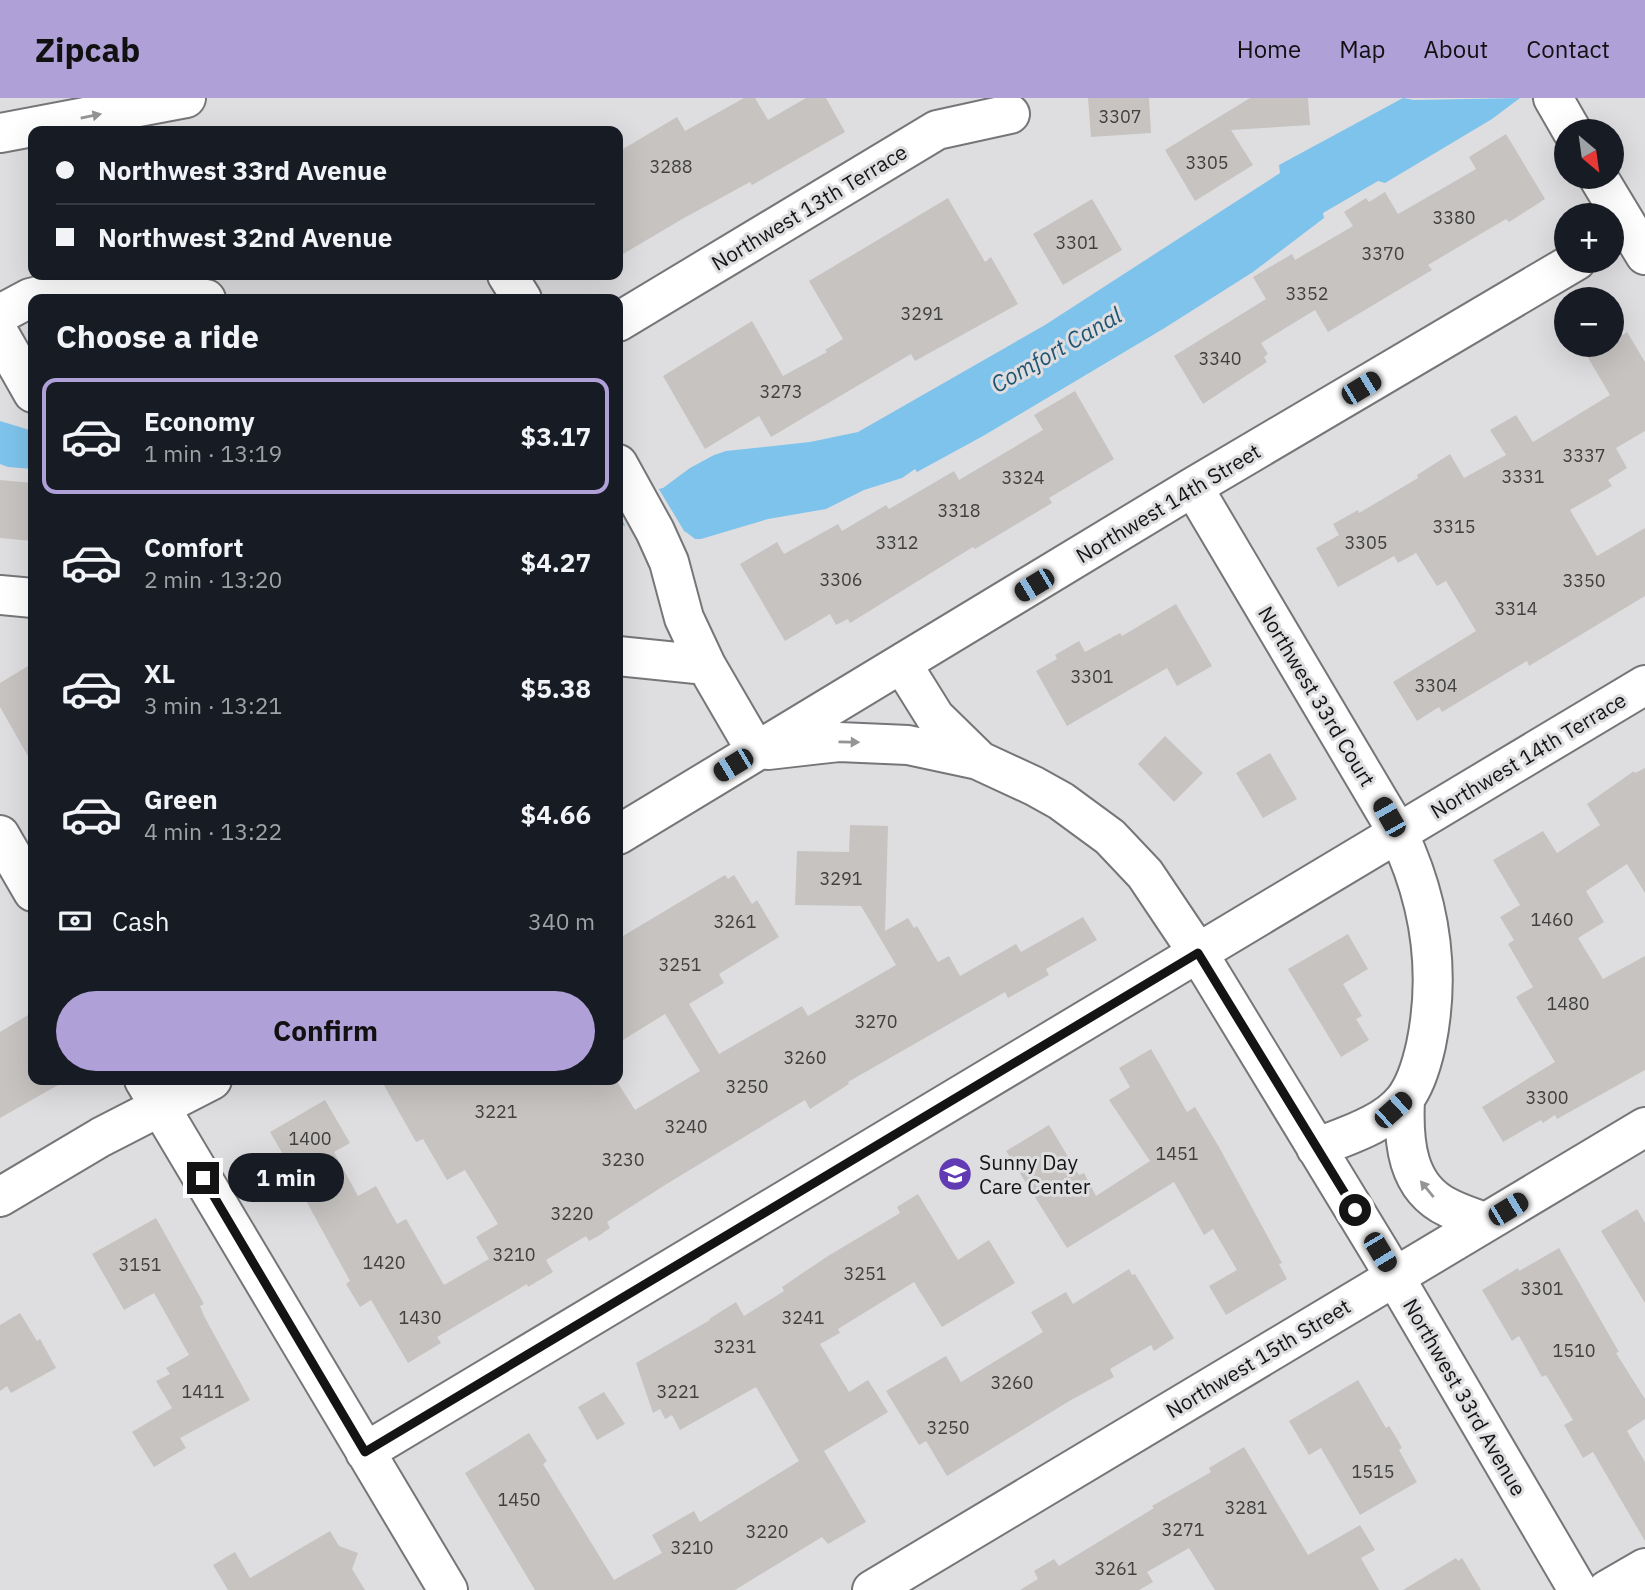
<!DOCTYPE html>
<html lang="en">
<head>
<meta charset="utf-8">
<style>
  :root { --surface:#171b24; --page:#242831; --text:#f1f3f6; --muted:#9ea1a6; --line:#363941; --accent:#b0a0d8 }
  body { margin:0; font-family:"IBM Plex Sans",sans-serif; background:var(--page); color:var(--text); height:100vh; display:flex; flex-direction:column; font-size:26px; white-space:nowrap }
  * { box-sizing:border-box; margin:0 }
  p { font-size:23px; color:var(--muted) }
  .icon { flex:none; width:38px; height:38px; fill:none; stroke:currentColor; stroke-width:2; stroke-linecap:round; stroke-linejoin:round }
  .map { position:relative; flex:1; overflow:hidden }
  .sheet { position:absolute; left:28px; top:196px; width:595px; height:791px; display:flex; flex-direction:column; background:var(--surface); border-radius:14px; box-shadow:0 7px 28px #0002 }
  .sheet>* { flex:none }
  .guide { position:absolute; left:28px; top:28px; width:595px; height:154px; border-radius:14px; box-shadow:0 7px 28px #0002; display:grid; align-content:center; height:154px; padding:0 28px; background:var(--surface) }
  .needle { width:46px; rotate:151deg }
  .fabs { position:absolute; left:1554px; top:21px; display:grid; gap:14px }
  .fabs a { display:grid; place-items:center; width:70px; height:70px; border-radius:50%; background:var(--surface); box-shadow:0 7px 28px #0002; font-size:35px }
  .end { position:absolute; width:32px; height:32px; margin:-16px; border:9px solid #141415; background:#fff; box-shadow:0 0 0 4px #fff }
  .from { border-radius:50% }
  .bubble { position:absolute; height:49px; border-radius:24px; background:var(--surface); box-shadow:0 7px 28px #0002; font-size:23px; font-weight:700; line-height:49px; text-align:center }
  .car { position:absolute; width:21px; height:42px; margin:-21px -10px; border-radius:9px; box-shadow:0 0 5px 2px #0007; background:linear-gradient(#222 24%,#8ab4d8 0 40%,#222 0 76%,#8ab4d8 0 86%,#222 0) }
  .guide b { display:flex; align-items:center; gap:24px; height:66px; font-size:26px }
  .guide b+b { border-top:2px solid var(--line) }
  .guide i { width:18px; height:18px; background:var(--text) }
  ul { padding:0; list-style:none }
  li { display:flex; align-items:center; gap:21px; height:116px; margin:0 14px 10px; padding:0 14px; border:4px solid transparent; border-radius:14px }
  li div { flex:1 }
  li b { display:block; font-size:26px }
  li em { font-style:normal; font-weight:700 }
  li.active { border-color:var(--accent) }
  li>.icon { width:63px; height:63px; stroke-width:1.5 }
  h2 { padding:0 28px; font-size:32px; line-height:84px }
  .pay { display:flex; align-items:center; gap:18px; height:77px; padding:0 28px; font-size:26px }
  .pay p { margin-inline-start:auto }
  .button { display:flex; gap:14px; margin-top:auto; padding:14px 28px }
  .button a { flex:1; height:80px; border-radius:42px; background:var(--accent); color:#111; font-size:28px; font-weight:700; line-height:80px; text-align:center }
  header { display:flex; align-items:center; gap:42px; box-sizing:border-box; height:98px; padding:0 35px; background:var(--accent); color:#111 }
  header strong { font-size:33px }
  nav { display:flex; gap:38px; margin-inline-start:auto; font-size:24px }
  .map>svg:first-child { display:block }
  .water { fill:#7ec3eb }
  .pier { fill:#dedee1 }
  .building { fill:#c6c3c1 }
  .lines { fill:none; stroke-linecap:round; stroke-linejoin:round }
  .minor-casing { stroke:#767679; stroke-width:42 }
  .highway-casing { stroke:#767679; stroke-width:42 }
  .minor { stroke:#fff; stroke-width:38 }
  .highway { stroke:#fff; stroke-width:38 }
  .oneway { fill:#959596 }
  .route { stroke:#141415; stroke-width:9 }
  .labels { text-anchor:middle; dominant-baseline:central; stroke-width:6; stroke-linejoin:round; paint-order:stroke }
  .number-label { font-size:18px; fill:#404040 }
  .street-label { font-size:21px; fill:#141415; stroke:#dedee1 }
  .poi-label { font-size:21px; fill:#141415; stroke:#dedee1; text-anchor:start }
  .water-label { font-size:23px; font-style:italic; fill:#215572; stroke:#dedee1 }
</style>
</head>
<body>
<header>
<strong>Zipcab</strong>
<nav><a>Home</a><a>Map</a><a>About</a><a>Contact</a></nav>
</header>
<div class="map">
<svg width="1645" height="1492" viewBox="0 0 1645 1492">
  <rect width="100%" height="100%" fill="#dedee1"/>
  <path class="water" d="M1403,0L1414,2L1520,0L1492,21L1385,85L1378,83L1323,115L1324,120L1253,174L1163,231L983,338L917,374L915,371L902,380L864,392L826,411L768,421L701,441H695L686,434L618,427V388L650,393L663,390L690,370L714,357L726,353L810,344L858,334L1045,227L1280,75L1279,67Z
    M0,323L33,333V371L8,369L0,366Z"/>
  <path class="pier" d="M618,385L650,390L657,388L686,436L627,431L618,415Z"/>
  <path class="building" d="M744,0H755L768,22L806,0H826L845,34L752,87L750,84L684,120L618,159V54L677,19L685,33Z
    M1088,0H1149L1151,35L1091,39Z
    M1250,0H1308L1310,27L1231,32L1253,67L1195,103L1165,52Z
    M1506,36L1545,101L1509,124L1506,121L1428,167L1432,172L1328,234L1315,212L1261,245L1268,256L1264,259L1267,264L1203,306L1174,258L1266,201L1253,179L1292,156L1295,162L1353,128L1344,114L1366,100L1369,104L1385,94L1398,116L1445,89L1476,71L1469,59Z
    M948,100L985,164L991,159L1018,206L915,263L911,256L771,339L759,318L705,351L663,278L752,223L783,278L827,254L825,252L843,241L809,183Z
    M1092,101L1122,152L1063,187L1033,136Z
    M1627,234L1645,264V333L1616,350L1627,370L1608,382L1612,388L1570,412L1597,458L1645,430V498L1529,568L1527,563L1442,614L1439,609L1417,623L1393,584L1476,533L1446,483L1437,488L1416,455L1398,465L1394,458L1338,489L1316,450L1339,437L1333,426L1358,412L1359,415L1418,380L1417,377L1450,356L1464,380L1506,357L1490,332L1516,317L1533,344L1610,297L1587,258L1606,247H1612V244Z
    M1075,293L1114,361L1049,400L1052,405L975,451L973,449L850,525L848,521L836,527L830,516L785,543L740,466L777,444L784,456L838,426L842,433L886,407L889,411L954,373L959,382L1043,332L1034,317Z
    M0,382L33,385L32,443L0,440Z
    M1176,506L1212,568L1177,588L1167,570L1067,628L1036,573L1057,561L1055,557L1079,543L1085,554L1120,535L1122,538Z
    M33,565V667L0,609V585Z
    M1165,638L1203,675L1174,704L1138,666Z
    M1270,655L1297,701L1263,720L1236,675Z
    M1645,670V795L1627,766L1586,793L1604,824L1578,840L1603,881L1645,858V972L1557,1021L1555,1017L1543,1025L1541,1022L1503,1044L1482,1009L1555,964L1516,899L1533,889L1508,846L1514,842L1500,819L1520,807L1493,762L1543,733L1557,755L1600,727L1587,706L1634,673L1635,675Z
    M850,727L888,728L885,833L908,820L914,830L917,828L938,864L949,858L960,878L1016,846L1021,854L1083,819L1097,842L1046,871L1049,877L1008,900L1005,894L848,984L849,986L810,1011L805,1002L665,1087L607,1124L610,1130L600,1137L589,1143L586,1138L546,1162L553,1174L528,1189L527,1186L437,1239L441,1245L408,1265L371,1202L360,1209L346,1186L350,1183L304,1099L307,1098L270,1034L325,1002L350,1045L334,1054L358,1098L376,1088L397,1126L406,1121L444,1187L489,1161L476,1139L498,1126L465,1072L447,1082L423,1041L416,1044L381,982H616L635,1012L700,973L665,916L618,945V841L725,777L728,781L734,777L752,806L757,802L779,839L719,876L724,885L689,906L719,956L802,908L808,918L896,867L861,808L795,807L797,753L849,754Z
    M1348,836L1368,871L1343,886L1362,918L1356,921L1369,942L1341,959L1288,871Z
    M33,914V982H67L0,1020V934Z
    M1151,951L1187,1014L1195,1009L1219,1049L1282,1165L1279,1166L1287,1181L1226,1217L1209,1188L1237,1172L1213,1131L1204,1137L1174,1084L1067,1150L1006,1053L1049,1027L1079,1077L1084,1075L1096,1098L1150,1063L1109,1002L1130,989L1119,970Z
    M918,1096L958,1162L989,1142L1015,1185L942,1229L914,1184L838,1231L840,1235L820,1246L849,1294L868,1282L888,1314L824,1353L866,1424L828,1446L822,1439L735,1492H535L465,1375L529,1335L547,1363L543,1366L614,1482L662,1455L652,1437L694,1413L700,1424L799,1363L756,1289L680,1332L672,1317L665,1321L660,1311L653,1315L636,1265L710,1222L709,1221L736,1204L744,1218L784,1193L782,1189L828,1158L900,1115L897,1109Z
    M1637,1111L1645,1125V1205L1601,1133Z
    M156,1120L204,1206L200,1208L204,1218L250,1302L180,1340L186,1350L154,1369L132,1334L172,1310L156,1283L170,1276L166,1270L189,1257L154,1195L124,1212L92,1156Z
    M1559,1150L1619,1254L1616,1255L1645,1301V1321L1627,1333L1645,1364V1443L1593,1354L1583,1360L1564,1327L1573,1322L1546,1277L1542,1279L1519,1238L1512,1243L1482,1192L1518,1170L1519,1173Z
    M1129,1171L1132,1177L1135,1176L1174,1240L1154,1253L1151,1247L1110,1271L1114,1279L1071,1302L947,1378L926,1343L919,1347L886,1293L946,1258L961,1284L1043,1234L1031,1214L1066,1194L1073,1206Z
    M20,1215L37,1243L40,1241L56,1270L11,1295L7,1288L0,1293V1227Z
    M1358,1282L1386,1330L1389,1328L1396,1339L1402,1350L1399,1352L1417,1384L1360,1417L1321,1350L1309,1357L1289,1323Z
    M604,1294L625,1326L597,1342L578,1309Z
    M1244,1349L1308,1457L1360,1427L1375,1452L1361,1460L1379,1492H1215L1189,1450L1147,1474L1153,1484L1139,1492H1020L1038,1481L1034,1473L1054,1461L1059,1468L1154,1410L1152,1408L1211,1374L1209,1370Z
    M330,1433L339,1448L358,1455L352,1471L365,1492H228L213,1467L235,1454L250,1480Z
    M1456,1460L1458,1463L1462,1460L1481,1492H1403Z"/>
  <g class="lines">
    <g class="minor-casing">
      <path id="minor" d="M1553,0L1572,33
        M1598,79L1645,157
        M507,177L522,201
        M0,216L30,200L70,190L206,201
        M618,224L937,32L1010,16
        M0,237L33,295
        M618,366L655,433L669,464L684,520L706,567L756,653
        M1193,389L1398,735C1430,802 1441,874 1426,947C1422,965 1416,987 1404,1002C1384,1027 1345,1038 1316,1050
        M0,497L33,500
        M618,558L706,567
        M902,566L935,619L980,663L1034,688L1061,703L1110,739L1145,776L1198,855L1380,1154L1578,1492
        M768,652L839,644L908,647L978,662
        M0,737L33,794
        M618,737L1193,389L1576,163
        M144,982L448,1492
        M1405,1001C1403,1043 1406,1090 1449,1110C1461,1116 1473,1120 1485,1124
        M0,1099L101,1039L212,982
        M365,1354L1645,587
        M872,1492L1645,1029
        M1607,1492L1645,1470"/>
    </g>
    <g class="highway-casing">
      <path id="highway" d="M0,35L186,0"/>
    </g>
    <use href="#minor" class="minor"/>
    <use href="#highway" class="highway"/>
  </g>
  <defs><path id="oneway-solid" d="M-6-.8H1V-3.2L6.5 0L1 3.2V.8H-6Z" transform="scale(1.75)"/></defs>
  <g class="oneway">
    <use href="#oneway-solid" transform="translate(91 18) rotate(-11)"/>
    <use href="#oneway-solid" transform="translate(849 644) rotate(1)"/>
    <use href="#oneway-solid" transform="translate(1427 1091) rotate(-129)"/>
  </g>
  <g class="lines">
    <path class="route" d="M203,1080L365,1354L1198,855L1355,1112"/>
  </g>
  <defs>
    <g id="school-disc" transform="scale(1.75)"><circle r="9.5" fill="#613bb3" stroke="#dedee1"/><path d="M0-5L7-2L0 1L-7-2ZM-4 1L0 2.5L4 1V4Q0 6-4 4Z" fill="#fff"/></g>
  </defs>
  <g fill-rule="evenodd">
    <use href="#school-disc" x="955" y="1076"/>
  </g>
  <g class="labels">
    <g class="number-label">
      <text x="1120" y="18">3307</text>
      <text x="1207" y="64">3305</text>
      <text x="671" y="68">3288</text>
      <text x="1454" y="119">3380</text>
      <text x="1077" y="144">3301</text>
      <text x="1383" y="155">3370</text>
      <text x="1307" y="195">3352</text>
      <text x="922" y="215">3291</text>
      <text x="1220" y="260">3340</text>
      <text x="781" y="293">3273</text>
      <text x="1584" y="357">3337</text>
      <text x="1523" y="378">3331</text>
      <text x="1023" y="379">3324</text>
      <text x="959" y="412">3318</text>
      <text x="1454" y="428">3315</text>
      <text x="897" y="444">3312</text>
      <text x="1366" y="444">3305</text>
      <text x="841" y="481">3306</text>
      <text x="1584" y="482">3350</text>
      <text x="1516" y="510">3314</text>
      <text x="1092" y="578">3301</text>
      <text x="1436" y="587">3304</text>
      <text x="841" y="780">3291</text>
      <text x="1552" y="821">1460</text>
      <text x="735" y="823">3261</text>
      <text x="680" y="866">3251</text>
      <text x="1568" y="905">1480</text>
      <text x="876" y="923">3270</text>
      <text x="805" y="959">3260</text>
      <text x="747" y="988">3250</text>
      <text x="1547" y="999">3300</text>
      <text x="496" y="1013">3221</text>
      <text x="686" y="1028">3240</text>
      <text x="310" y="1040">1400</text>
      <text x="1177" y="1055">1451</text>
      <text x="623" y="1061">3230</text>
      <text x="572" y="1115">3220</text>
      <text x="514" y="1156">3210</text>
      <text x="384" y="1164">1420</text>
      <text x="140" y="1166">3151</text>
      <text x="865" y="1175">3251</text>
      <text x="1542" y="1190">3301</text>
      <text x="420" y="1219">1430</text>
      <text x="803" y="1219">3241</text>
      <text x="735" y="1248">3231</text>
      <text x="1574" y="1252">1510</text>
      <text x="1012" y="1284">3260</text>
      <text x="203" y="1293">1411</text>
      <text x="678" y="1293">3221</text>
      <text x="948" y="1329">3250</text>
      <text x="1373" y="1373">1515</text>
      <text x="519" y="1401">1450</text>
      <text x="1246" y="1409">3281</text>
      <text x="1183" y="1431">3271</text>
      <text x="767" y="1433">3220</text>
      <text x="692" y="1449">3210</text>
      <text x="1116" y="1470">3261</text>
    </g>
    <g class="street-label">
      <text transform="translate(809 109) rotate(-31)">Northwest 13th Terrace</text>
      <text transform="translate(1168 405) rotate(-31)">Northwest 14th Street</text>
      <text transform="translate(1317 598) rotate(59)">Northwest 33rd Court</text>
      <text transform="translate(1528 657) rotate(-31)">Northwest 14th Terrace</text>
      <text transform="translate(1258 1260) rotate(-31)">Northwest 15th Street</text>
      <text transform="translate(1465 1299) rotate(60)">Northwest 33rd Avenue</text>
    </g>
    <g class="poi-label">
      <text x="979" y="1064">Sunny Day<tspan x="979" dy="24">Care Center</tspan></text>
    </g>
    <g class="water-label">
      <text transform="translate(1056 251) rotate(-30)">Comfort Canal</text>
    </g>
  </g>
</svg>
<div class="fabs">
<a><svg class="needle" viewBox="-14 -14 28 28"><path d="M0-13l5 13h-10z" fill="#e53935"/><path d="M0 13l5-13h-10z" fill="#9ea1a6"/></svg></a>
<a>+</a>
<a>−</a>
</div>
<i class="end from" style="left:1355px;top:1112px"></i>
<i class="end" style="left:203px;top:1080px"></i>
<div class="bubble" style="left:228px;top:1055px;width:116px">1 min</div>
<i class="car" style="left:1361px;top:290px;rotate:59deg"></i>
<i class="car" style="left:1034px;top:487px;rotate:239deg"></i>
<i class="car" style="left:733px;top:667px;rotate:239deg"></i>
<i class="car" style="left:1389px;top:719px;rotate:330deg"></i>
<i class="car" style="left:1393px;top:1012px;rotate:48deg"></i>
<i class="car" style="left:1508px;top:1111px;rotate:59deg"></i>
<i class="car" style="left:1380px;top:1154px;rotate:149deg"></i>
<div class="guide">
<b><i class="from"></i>Northwest 33rd Avenue</b>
<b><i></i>Northwest 32nd Avenue</b>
</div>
<section class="sheet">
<h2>Choose a ride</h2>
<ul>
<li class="active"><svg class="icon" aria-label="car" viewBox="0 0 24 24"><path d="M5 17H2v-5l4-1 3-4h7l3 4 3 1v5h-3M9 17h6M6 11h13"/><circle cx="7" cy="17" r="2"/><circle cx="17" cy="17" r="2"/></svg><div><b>Economy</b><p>1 min · 13:19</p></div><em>$3.17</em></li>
<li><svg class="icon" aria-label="car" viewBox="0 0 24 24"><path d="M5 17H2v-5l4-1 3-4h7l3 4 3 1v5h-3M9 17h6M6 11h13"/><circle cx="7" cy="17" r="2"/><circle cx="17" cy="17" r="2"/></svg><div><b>Comfort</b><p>2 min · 13:20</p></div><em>$4.27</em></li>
<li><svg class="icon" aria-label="car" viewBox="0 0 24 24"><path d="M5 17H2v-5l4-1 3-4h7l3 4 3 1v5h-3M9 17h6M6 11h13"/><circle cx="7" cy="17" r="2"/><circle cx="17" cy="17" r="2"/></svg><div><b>XL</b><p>3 min · 13:21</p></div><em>$5.38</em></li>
<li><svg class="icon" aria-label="car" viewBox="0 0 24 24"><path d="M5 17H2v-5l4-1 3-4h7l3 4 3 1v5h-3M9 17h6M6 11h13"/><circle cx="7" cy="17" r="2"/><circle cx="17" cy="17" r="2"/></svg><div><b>Green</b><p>4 min · 13:22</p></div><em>$4.66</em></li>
</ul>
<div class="pay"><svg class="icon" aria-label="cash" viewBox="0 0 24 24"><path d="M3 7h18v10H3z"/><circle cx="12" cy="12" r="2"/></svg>Cash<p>340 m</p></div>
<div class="button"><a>Confirm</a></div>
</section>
</div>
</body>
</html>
